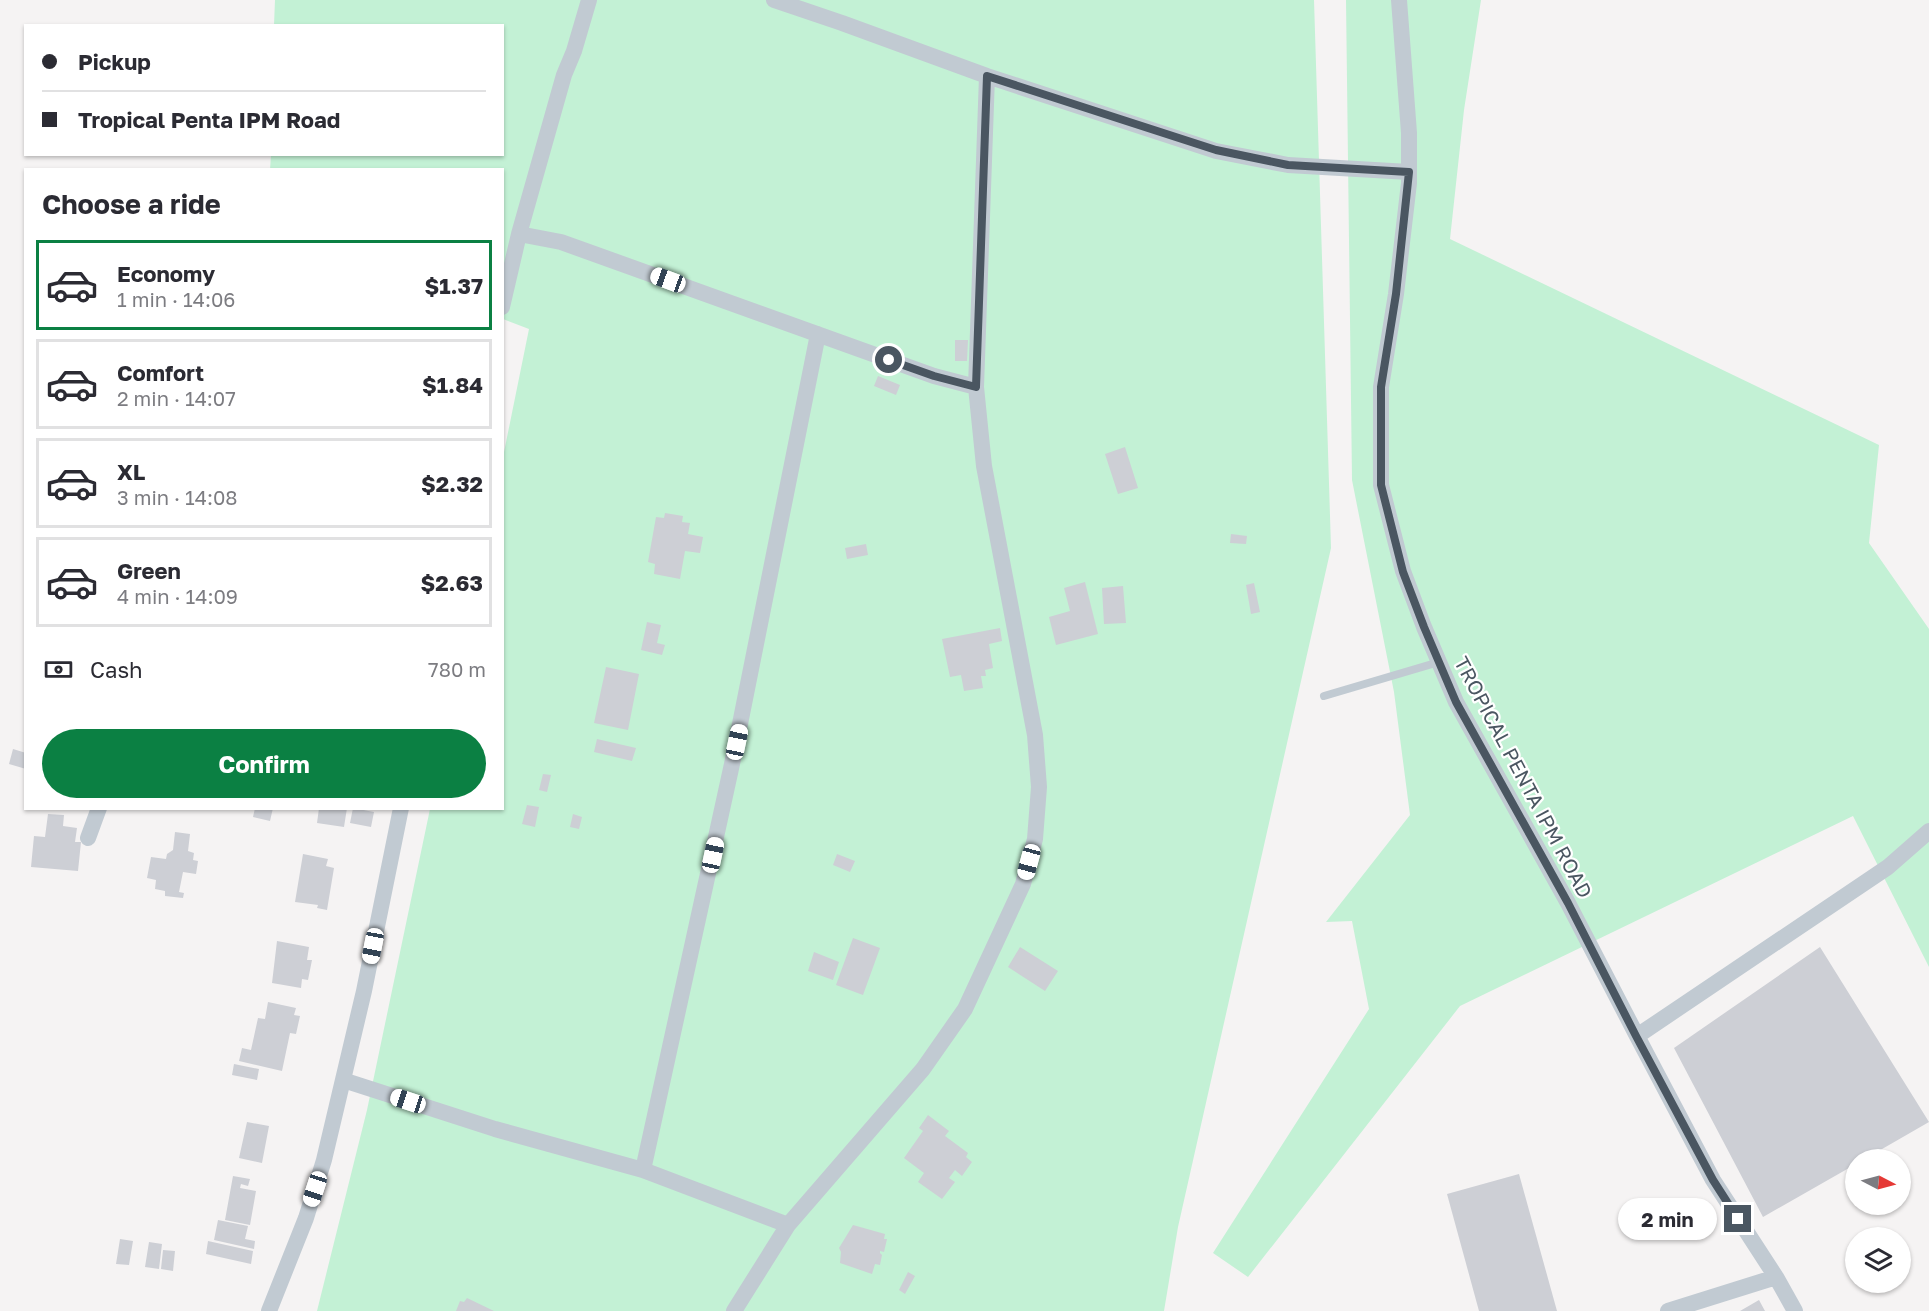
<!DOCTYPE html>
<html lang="en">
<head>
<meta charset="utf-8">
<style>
  :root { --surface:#fff; --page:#f7f7f7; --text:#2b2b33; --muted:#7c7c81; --line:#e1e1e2; --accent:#0b8043 }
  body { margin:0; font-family:"Golos Text",sans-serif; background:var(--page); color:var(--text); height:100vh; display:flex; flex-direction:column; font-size:22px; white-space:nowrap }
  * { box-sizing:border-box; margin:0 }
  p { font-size:20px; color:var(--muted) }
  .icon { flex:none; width:33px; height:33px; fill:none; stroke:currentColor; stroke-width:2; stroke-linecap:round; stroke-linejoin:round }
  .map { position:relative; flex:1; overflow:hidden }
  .panel { position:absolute; left:24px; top:168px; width:480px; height:642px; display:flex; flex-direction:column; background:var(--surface); border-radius:0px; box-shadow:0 2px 4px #0004 }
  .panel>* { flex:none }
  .guide { position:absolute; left:24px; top:24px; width:480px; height:132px; border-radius:0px; box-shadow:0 2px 4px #0004; display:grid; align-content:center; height:132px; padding:0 18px; background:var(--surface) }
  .needle { width:39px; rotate:96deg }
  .tools { position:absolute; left:1845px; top:1149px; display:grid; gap:12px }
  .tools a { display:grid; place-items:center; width:66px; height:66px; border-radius:50%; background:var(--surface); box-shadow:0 2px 4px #0004; font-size:30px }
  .end { position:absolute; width:27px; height:27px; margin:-14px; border:8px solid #4a5661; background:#fff; box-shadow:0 0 0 3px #fff }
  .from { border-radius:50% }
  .bubble { position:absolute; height:42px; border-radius:21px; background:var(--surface); box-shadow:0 2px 4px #0004; font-size:20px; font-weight:700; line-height:42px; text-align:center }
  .car { position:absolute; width:18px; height:36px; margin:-18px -9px; border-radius:8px; box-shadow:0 0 4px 2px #0007; background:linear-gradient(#fff 24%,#345 0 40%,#fff 0 76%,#345 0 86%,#fff 0) }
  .guide b { display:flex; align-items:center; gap:21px; height:57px; font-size:22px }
  .guide b+b { border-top:2px solid var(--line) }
  .guide i { width:15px; height:15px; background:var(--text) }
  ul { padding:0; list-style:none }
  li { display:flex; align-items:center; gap:18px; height:90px; margin:0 12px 9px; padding:0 6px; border:3px solid var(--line); border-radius:0px }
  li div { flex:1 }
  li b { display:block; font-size:22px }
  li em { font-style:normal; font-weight:700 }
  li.on { border-color:var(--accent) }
  li>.icon { width:54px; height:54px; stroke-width:1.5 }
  h2 { padding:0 18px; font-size:27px; line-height:72px }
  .pay { display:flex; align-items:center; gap:15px; height:66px; padding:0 18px; font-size:22px }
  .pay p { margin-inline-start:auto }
  .cta { display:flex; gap:12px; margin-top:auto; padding:12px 18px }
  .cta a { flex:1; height:69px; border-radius:36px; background:var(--accent); color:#fff; font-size:24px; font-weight:700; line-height:69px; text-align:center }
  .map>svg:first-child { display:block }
  .green { fill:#c3f1d5 }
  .building { fill:#cdcfd5 }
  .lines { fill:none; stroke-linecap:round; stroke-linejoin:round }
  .service { stroke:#c1cad2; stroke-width:8 }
  .minor { stroke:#c1cad2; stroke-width:16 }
  .route { stroke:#4a5661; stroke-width:8 }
  .labels { text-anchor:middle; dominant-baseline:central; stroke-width:4.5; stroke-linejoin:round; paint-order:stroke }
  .street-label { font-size:20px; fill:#4a5661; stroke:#fff }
</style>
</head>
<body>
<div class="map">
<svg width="1929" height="1311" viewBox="0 0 1929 1311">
  <rect width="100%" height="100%" fill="#f5f3f3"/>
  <path class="green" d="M275,0H1314L1331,548L1178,1227L1164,1311H317L367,1110L430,809L502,808L503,457L529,329L503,319L502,170H270L271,155L502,154V26L274,25Z
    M1346,0H1481L1464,110L1450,239L1879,445L1869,543L1929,629V967L1853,816L1460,1006L1248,1277L1213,1253L1369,1009L1352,921L1326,922L1410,815L1394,692L1352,480Z"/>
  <path class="building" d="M955,340H968L967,361H955Z
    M878,376L900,385L896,395L874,386Z
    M1125,447L1138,488L1118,494L1105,454Z
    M665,513L683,516L682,522L690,523L688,534L703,537L700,553L685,551L680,579L654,574L655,564L648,562L656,517L664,518Z
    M1231,534L1247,536L1246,544L1230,543Z
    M866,544L868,555L847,559L845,548Z
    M1085,582L1098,634L1056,645L1049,617L1070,611L1064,588Z
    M1254,583L1260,612L1251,614L1246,585Z
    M1123,586L1126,623L1104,624L1102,588Z
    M647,622L661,625L657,643L665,645L662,655L641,650Z
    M1000,628L1002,641L989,644L993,668L985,670L986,676H981L983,688L964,691L961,675L950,677L942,639Z
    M606,667L639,674L628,730L594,723Z
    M597,739L636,748L632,761L594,752Z
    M13,749L26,753V769L9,764Z
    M543,774L551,775L547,792L539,790Z
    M527,805L539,807L535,827L522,824Z
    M255,808H273L270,821L253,817Z
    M319,808H347L344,827L317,823Z
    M353,808L374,812L371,827L350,823Z
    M48,814L64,815L63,826L77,828L75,842H81L78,871L31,867L34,836L45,837Z
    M573,814L582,817L579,829L570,827Z
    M175,832L190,834L188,851L194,853L193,860L198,861L196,874L183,872L179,892L184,893L183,898L165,896V891L155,889L156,880L147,878L151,857L166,859L167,854L173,850Z
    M303,854L328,859L326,866L334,868L327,910L317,908L318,905L295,902Z
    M837,854L855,861L850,872L833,865Z
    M853,938L880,948L863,995L836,985Z
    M277,941L309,947L307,960H312L308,980L302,979L301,988L272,983Z
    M1020,947L1058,971L1045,991L1008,967Z
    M1820,947L1929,1122L1863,1160H1856V1164L1763,1217L1674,1048Z
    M814,952L839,962L833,980L808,971Z
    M268,1002L296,1008L294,1015L300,1016L296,1034L290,1033L282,1071L239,1061L242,1048L251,1050L258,1018L265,1019Z
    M234,1064L259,1069L257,1080L232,1075Z
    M928,1115L949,1131L945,1136L968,1153L966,1157L972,1162L962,1176L955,1170L949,1178L955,1182L942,1199L918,1182L924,1173L904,1158L923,1131L919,1128Z
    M247,1122L269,1126L262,1163L239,1158Z
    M1519,1174L1557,1311H1479L1447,1194Z
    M233,1176L250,1179L248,1186L241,1184L240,1188L256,1191L250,1225L225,1220Z
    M218,1220L248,1226L245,1239L255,1241L254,1249L214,1240Z
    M853,1225L885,1234L884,1239H887L884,1252L880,1251V1253L882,1255L880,1265L875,1264L872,1274L840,1263L841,1252L839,1248Z
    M120,1239L133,1241L129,1265L116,1264Z
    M208,1241L253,1251L251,1264L206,1254Z
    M149,1242L162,1244L159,1269L145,1267Z
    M163,1250L175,1251L173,1271L161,1269Z
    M908,1272L915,1276L905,1294L899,1290Z
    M467,1298L494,1311H456L460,1301L464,1302Z
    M1759,1300L1765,1311H1740Z"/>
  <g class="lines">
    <path class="service" d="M1324,696L1439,662"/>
    <path class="minor" d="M774,0L842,23L987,76L1216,151L1288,165L1409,172
      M1399,0L1409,133V183L1396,294L1381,387V485L1403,571L1424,627L1456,702L1568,903L1637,1036L1713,1180L1776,1277L1795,1311
      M519,234L564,75L574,51L589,0
      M502,307L519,234L561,242L934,376L976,387L984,466L1035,735L1039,787L1035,839L1023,884L965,1009L923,1069L788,1225L734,1311
      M976,387L987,76
      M88,838L99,808
      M1637,1036L1888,867L1929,831
      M343,1080L495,1129L643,1170L788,1225
      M643,1170L732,764L818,334
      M269,1311L306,1218L324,1160L364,991L401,808
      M1668,1311L1776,1277"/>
  </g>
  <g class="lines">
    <path class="route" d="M889,360L934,376L976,387L987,76L1216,150L1288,165L1409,172L1396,294L1381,387V485L1403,572L1424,627L1456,702L1568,903L1636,1036L1713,1180L1738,1219"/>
  </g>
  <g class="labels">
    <g class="street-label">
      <text transform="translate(1524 777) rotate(62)">TROPICAL PENTA IPM ROAD</text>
    </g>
  </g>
</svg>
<div class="tools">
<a><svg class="needle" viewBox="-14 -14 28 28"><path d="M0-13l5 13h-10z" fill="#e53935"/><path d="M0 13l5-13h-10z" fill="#7c7c81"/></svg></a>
<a><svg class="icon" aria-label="layers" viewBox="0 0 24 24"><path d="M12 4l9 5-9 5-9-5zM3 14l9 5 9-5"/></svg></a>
</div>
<i class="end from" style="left:889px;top:360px"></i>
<i class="end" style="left:1738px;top:1219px"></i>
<div class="bubble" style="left:1618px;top:1198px;width:99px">2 min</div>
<i class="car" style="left:668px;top:280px;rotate:290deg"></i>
<i class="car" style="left:737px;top:742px;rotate:12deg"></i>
<i class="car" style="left:713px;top:855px;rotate:12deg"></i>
<i class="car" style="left:1029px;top:862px;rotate:195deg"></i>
<i class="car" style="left:373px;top:946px;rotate:191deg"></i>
<i class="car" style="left:408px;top:1101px;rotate:288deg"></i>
<i class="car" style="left:315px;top:1189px;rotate:198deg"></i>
<div class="guide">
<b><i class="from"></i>Pickup</b>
<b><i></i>Tropical Penta IPM Road</b>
</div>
<section class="panel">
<h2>Choose a ride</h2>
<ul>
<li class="on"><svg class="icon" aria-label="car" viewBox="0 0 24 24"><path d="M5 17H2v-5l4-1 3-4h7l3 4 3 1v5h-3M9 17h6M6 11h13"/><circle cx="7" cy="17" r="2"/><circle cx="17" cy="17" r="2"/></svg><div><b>Economy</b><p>1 min · 14:06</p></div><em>$1.37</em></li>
<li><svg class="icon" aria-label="car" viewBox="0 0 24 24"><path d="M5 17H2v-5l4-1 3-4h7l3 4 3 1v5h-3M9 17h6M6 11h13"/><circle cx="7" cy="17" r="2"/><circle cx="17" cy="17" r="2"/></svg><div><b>Comfort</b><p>2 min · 14:07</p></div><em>$1.84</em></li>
<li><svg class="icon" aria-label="car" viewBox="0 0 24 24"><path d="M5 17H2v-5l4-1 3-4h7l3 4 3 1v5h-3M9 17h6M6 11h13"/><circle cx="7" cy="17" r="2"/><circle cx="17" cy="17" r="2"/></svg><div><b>XL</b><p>3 min · 14:08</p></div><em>$2.32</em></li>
<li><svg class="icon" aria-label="car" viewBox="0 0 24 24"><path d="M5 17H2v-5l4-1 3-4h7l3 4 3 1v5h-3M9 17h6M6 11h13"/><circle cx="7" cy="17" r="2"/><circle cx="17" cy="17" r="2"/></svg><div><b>Green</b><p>4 min · 14:09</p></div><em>$2.63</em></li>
</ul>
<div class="pay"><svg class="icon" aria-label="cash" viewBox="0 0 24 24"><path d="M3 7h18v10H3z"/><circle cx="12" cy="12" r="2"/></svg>Cash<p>780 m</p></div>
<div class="cta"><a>Confirm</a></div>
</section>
</div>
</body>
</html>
